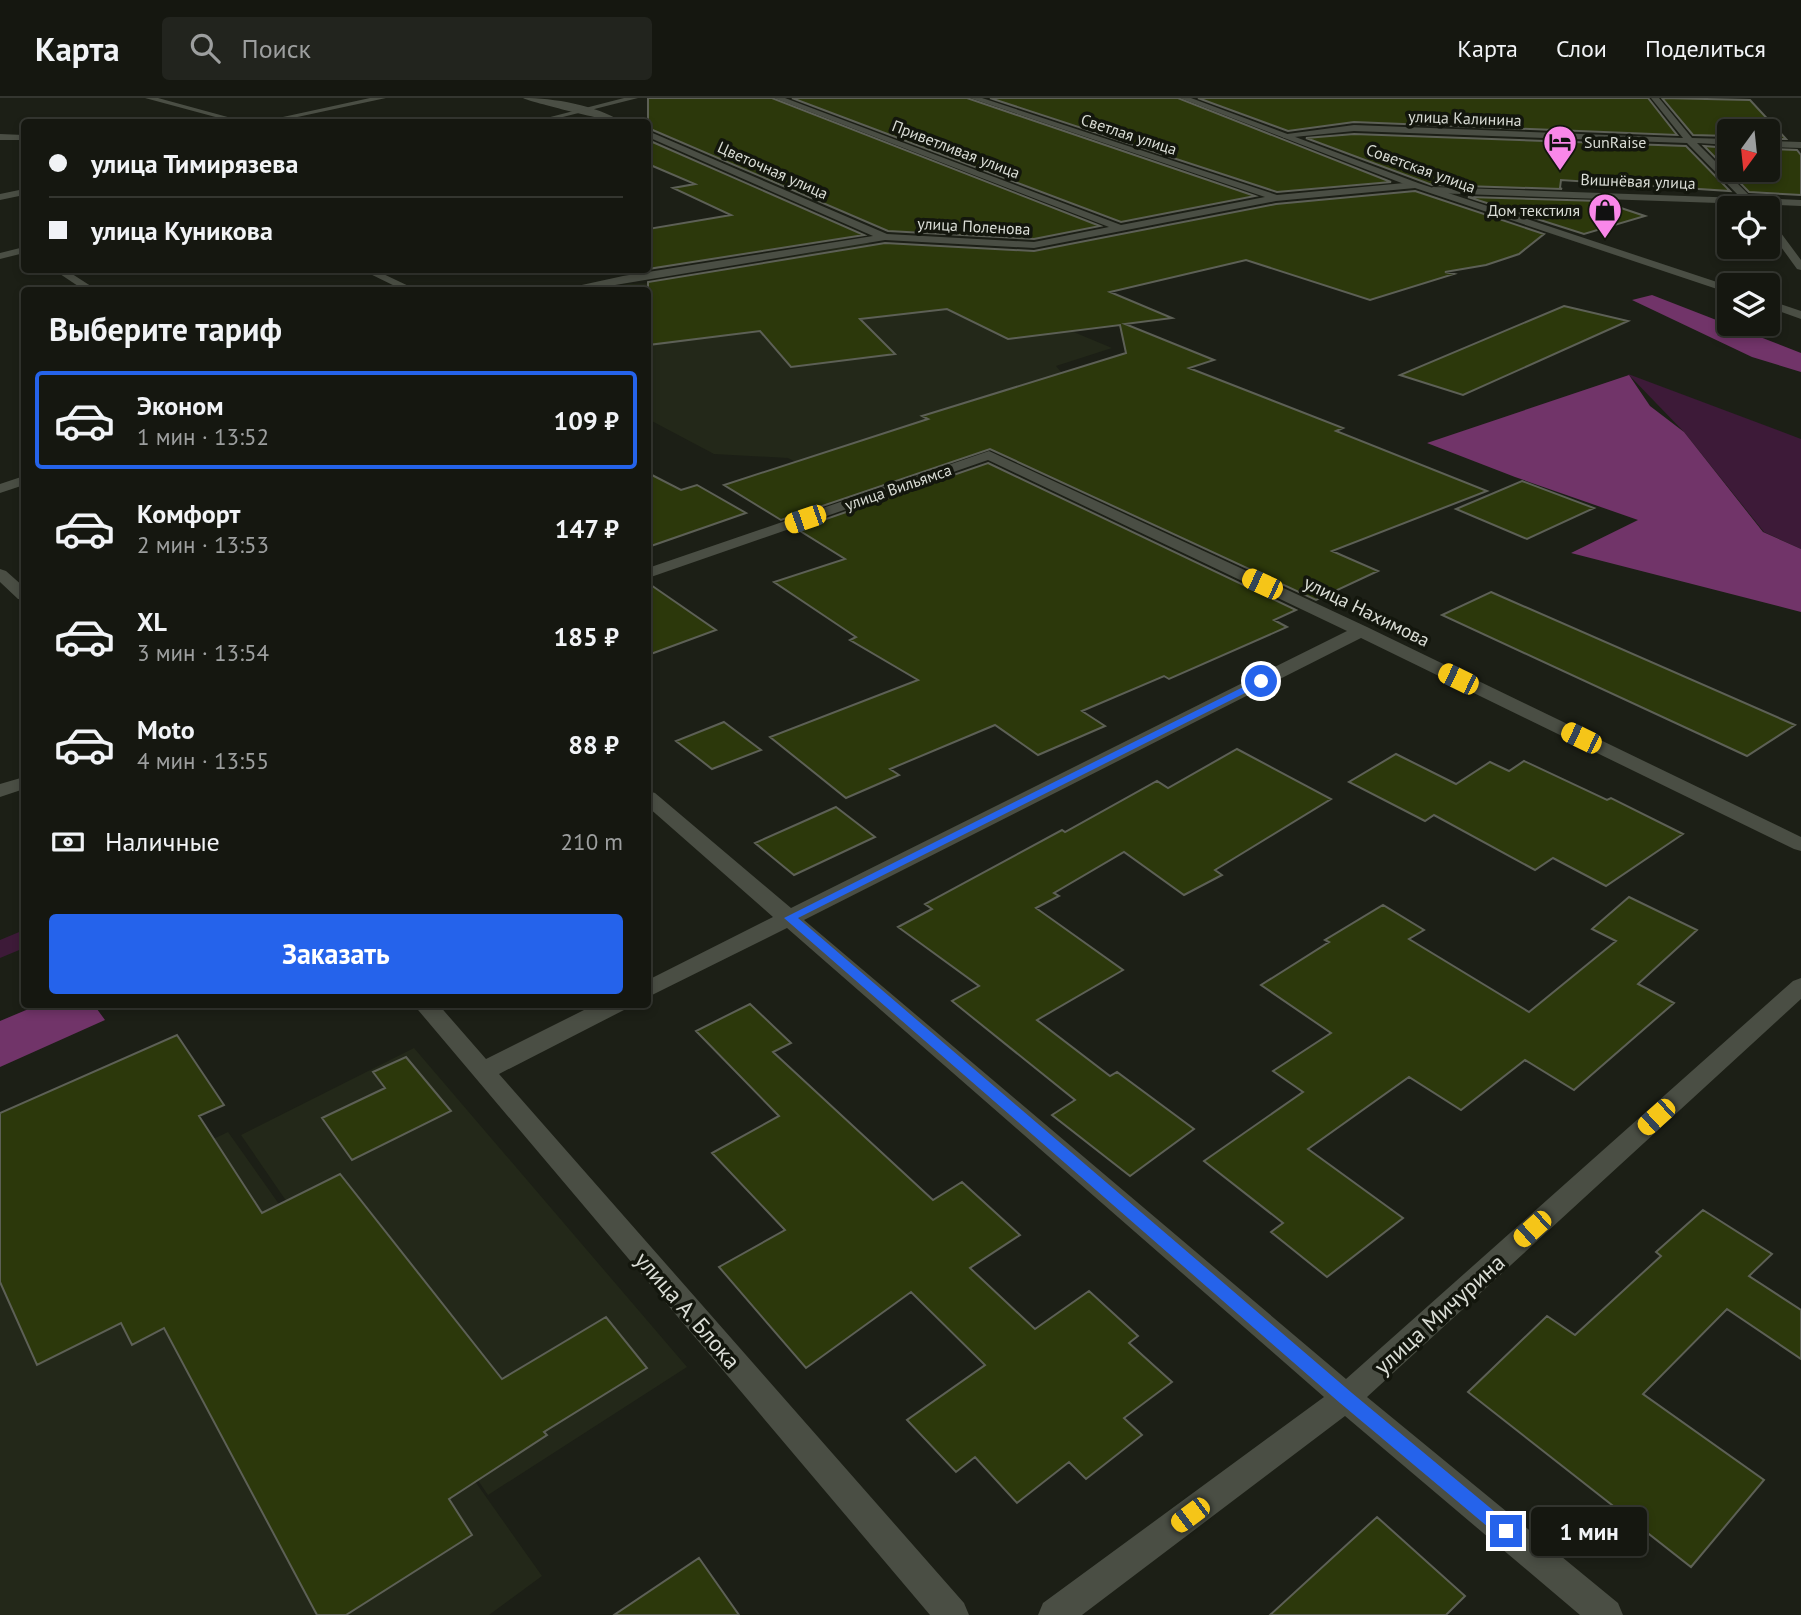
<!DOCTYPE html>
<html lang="ru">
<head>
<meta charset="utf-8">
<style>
  :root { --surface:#151710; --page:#22241e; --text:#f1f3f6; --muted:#9d9f9f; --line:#343630; --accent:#2563eb }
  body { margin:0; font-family:"PT Sans",sans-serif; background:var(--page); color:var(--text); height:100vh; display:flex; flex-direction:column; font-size:26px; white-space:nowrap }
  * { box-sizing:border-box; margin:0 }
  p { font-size:23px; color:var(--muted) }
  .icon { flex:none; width:38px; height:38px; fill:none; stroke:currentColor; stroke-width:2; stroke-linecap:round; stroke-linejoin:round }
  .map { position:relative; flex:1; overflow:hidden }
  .side { position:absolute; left:21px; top:189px; width:630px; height:721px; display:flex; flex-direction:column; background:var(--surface); border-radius:7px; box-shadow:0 4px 10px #0003,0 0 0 2px var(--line) }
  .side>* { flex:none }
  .guide { position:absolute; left:21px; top:21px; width:630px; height:154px; border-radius:7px; box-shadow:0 4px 10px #0003,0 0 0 2px var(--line); display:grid; align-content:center; height:154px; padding:0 28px; background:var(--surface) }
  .needle { width:46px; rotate:195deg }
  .tools { position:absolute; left:1717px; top:21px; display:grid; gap:14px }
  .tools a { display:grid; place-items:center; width:63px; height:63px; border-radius:7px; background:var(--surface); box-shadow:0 4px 10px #0003,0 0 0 2px var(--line); font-size:35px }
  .end { position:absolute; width:32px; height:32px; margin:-16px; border:9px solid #2563eb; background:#fff; box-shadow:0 0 0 4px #fff }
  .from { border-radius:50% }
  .bubble { position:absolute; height:49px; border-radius:7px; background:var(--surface); box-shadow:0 4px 10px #0003,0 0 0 2px var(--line); font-size:23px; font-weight:600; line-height:49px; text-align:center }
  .car { position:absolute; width:21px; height:42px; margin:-21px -10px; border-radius:9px; box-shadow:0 0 5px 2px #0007; background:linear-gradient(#f5c518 24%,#345 0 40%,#f5c518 0 76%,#345 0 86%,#f5c518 0) }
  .guide b { display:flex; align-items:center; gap:24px; height:66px; font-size:26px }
  .guide b+b { border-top:2px solid var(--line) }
  .guide i { width:18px; height:18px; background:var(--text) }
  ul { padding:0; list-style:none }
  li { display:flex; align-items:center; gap:21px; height:98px; margin:0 14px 10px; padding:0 14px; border:4px solid transparent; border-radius:7px }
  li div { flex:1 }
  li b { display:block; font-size:26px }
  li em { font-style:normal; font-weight:600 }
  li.selected { border-color:var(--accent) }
  li>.icon { width:63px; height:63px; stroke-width:1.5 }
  h2 { padding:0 28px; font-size:32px; line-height:84px }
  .pay { display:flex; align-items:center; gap:18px; height:77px; padding:0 28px; font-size:26px }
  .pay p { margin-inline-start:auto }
  .action { display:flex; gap:14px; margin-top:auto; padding:14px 28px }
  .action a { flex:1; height:80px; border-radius:7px; background:var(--accent); color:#fff; font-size:28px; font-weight:600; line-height:80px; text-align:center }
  header { display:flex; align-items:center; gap:42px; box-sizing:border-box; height:98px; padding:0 35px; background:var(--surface); border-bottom:2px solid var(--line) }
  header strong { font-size:33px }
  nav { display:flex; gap:38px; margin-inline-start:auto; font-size:24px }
  .search { width:490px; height:63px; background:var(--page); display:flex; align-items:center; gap:18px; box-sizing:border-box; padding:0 24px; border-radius:7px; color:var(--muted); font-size:26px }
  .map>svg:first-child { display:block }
  .built { fill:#232819 }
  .green { fill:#3d1a38 }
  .forest { fill:#713469 }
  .building { fill:#2c380b; stroke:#5d6056; stroke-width:2 }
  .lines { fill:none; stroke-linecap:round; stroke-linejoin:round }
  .street { fill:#4a4e44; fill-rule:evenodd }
  .secondary { fill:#4a4e44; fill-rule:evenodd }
  .route { fill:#2563eb }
  .labels { text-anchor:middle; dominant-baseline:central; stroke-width:7; stroke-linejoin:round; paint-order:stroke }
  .far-street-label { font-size:16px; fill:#daddd6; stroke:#13160d }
  .far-poi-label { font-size:16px; fill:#daddd6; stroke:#13160d; text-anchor:start }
  .street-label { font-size:19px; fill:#daddd6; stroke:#13160d }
  .near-street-label { font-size:23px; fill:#daddd6; stroke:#13160d }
</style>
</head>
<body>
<header>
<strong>Карта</strong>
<div class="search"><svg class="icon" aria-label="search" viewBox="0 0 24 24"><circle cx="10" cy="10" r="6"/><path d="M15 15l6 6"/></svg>Поиск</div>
<nav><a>Карта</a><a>Слои</a><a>Поделиться</a></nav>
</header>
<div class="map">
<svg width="1801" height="1517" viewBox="0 0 1801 1517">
  <rect width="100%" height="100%" fill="#1c1f16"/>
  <path class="built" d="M866,144L887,156L1112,250L1056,268L1079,295L841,387L788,360L714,356L648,321V192H601L628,186L656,185Z
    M414,950L687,1269L488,1397L241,1037Z
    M228,1034L542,1478L489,1517H0V1143Z"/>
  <path class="green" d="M1628,276L1801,341V451L1764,434L1684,334Z
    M24,832V850L0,860V842Z"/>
  <path class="forest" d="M1652,197L1801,255V274L1752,259L1632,202Z
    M1629,277L1650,308L1684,334L1763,434L1801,451V514L1571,455L1638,422L1515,379L1427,345Z
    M38,907H94L105,922L0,969V923Z"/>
  <path class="building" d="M648,0H772L1100,128L1034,141L888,133L648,30Z
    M792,0H967L1255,98L1121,124Z
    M990,0H1178L1391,84L1277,94Z
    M1198,0H1648L1677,37L1354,24L1288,33Z
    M1662,0L1750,2L1786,41H1768V33H1729V38L1693,37Z
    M1354,36L1686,48L1730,93L1561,82L1560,90L1562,91L1432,87L1306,40Z
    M648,42L864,137L648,171V131L731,117L673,90L695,86L648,66Z
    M1704,48L1729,50V72H1768V51L1797,52L1801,57V97L1749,94Z
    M1415,93L1544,136L1519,156L1486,167L1445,174L1454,176L1370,202L1246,162L1110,194L1172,220L1125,226L1214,262L1189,270L1343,330L1336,333L1487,393L1332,453L1378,473L1316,502L990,351L781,422L724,387L928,321L922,318L1126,255L1120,227L1008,241L947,211L860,221L895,256L791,269L760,233L648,247V184L885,145L1034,153L1276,106Z
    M1468,99L1600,103L1645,118L1584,136Z
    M1564,208L1628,223L1463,297L1400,277Z
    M988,365L1296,512L1274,522L1287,529L1169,581L1164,578L1082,613L1105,628L1038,657L995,627L890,671L899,677L846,700L770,639L918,582L850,542L856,539L774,484L845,461L797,431Z
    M648,375L681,392L697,387L746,415L648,449Z
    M1522,383L1594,410L1527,441L1456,411Z
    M648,485L716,532L648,557Z
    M1491,494L1795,627L1747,658L1442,517Z
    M724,624L761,652L712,671L676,643Z
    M1237,651L1331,701L1215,772L1222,777L1184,797L1124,754L1054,795L1059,798L1036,810L1123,872L1037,922L1110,978L1117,974L1194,1031L1130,1078L1052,1017L1075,1002L952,903L979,888L898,829L932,811L925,806L1062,732L1065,734L1157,683L1168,690Z
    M1396,656L1456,686L1490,664L1509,673L1524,663L1607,702L1611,700L1683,736L1606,788L1553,760L1535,772L1434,717L1425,723L1349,684Z
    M836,709L875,739L794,777L755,745Z
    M1629,799L1697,832L1638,886L1674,905L1574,992L1525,962L1461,1012L1409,979L1308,1051L1403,1120L1327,1179L1271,1134L1283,1125L1204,1063L1303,994L1273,973L1331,935L1261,887L1329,844L1325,842L1383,807L1424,832L1409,841L1529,914L1616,843L1592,831Z
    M750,906L791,945L773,954L933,1102L962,1084L1020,1137L970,1170L1035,1231L1089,1193L1138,1238L1129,1245L1172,1284L1124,1320L1142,1337L1086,1381L1069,1364L1017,1405L975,1359L956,1374L907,1322L985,1267L911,1194L806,1270L719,1169L785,1132L712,1055L779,1018L696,933Z
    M177,937L224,1007L199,1018L262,1115L340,1076L502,1281L606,1219L647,1270L544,1334L547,1337L449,1401L472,1437L346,1517H317L164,1230L132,1247L121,1225L37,1267L0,1184V1015Z
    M406,959L451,1013L352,1062L322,1020L385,990L373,974Z
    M1703,1112L1772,1156L1749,1178L1801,1212V1261L1727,1211L1643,1296L1764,1382L1691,1469L1468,1294L1547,1218L1575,1237L1661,1158L1656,1154Z
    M1377,1419L1465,1498L1446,1517H1270Z
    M699,1460L739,1517H614Z"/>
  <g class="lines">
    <path class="street" d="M145,0H158L246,24H234Z
      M370,0H386L274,24H260Z
      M523,0C554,0 596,7 622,24C615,25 530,4 523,0Z
      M774,0H785L1121,127L1265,99L970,0H982L1277,97L1415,84L1420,87L1415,90L1276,103L1034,150L885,142L585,192H567L568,190L623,178L873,138L648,39V33L887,136L1034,144L1109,129Z
      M1651,0H1659L1692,40L1729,41V47L1697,45L1752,100L1801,102V108L1758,106L1759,110H1751L1747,106L1433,95L1428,92L1433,89L1741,100L1687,45L1354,33L1284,40L1280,37L1354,27L1683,40Z
      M0,36L24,37V42H0Z
      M1768,43L1801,44V50L1768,49Z
      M24,91V97L0,102V96Z
      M1768,122L1772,123L1801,162V172L1797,171L1768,131Z
      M54,172H66L97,192H84Z
      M362,172H375L417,192H403Z
      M989,353L1367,529L1801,739V753L1794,751L1361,540L804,822L1346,1281L1793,883L1801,880V901L1367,1299L1618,1505L1623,1517H1580L1345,1318L1082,1517H1038L1043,1505L1324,1299L787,830L648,899V882L773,819L648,709V693L655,695L791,810L1347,533L988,362L648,480V470Z
      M24,378V387L0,395V386Z
      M0,471L6,473L24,489V502L18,501L0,484Z
      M24,679V691L0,699V686Z
      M413,906H438L486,961L596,906H627L624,912L499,976L964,1505L969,1517H930Z"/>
    <path class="secondary" d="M624,0H638L543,24H531Z
      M1180,0H1191L1418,85L1729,188V195L1412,89Z
      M24,149V155L0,161V155Z
      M1768,202L1801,213V221L1768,209Z"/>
  </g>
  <path class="route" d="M1261,580L1265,581V585L798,820L1352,1295L1512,1428L1515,1433L1512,1439L1506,1442L1500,1439L1340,1305L784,820Z"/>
  <defs>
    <g id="hotel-pin" transform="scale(1.75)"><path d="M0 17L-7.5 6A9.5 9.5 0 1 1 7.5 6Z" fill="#f987e9" stroke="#13160d"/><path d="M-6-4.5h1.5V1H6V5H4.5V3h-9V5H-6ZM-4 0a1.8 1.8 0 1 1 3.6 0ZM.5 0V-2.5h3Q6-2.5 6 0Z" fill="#111"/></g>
    <g id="shop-pin" transform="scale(1.75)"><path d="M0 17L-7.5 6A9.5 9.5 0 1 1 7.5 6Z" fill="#f987e9" stroke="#13160d"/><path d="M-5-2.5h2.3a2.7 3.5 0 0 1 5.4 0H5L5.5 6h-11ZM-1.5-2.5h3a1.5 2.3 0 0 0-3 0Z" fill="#111"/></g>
  </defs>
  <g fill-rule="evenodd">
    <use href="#hotel-pin" x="1560" y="44"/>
    <use href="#shop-pin" x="1605" y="112"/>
  </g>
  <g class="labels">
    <g class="far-street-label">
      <text transform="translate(1465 20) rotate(2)">улица Калинина</text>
      <text transform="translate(1129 36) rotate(18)">Светлая улица</text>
      <text transform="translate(956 51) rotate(21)">Приветливая улица</text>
      <text transform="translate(1421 70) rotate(20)">Советская улица</text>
      <text transform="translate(773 72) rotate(24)">Цветочная улица</text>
      <text transform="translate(1638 83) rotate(2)">Вишнёвая улица</text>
      <text transform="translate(974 128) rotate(3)">улица Поленова</text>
      <text transform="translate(898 389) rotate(-19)">улица Вильямса</text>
    </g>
    <g class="far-poi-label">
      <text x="1584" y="44">SunRaise</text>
      <text x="1580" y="112" text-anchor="end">Дом текстиля</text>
    </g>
    <g class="street-label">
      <text transform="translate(1367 513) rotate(26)">улица Нахимова</text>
    </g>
    <g class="near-street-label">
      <text transform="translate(688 1212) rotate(49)">улица А. Блока</text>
      <text transform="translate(1439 1216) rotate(-42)">улица Мичурина</text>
    </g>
  </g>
</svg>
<div class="tools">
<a><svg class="needle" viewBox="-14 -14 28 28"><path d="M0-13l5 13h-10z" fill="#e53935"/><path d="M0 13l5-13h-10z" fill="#9d9f9f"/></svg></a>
<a><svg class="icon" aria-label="locate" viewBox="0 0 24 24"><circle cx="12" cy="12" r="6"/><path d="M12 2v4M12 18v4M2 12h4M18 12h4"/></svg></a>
<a><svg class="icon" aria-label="layers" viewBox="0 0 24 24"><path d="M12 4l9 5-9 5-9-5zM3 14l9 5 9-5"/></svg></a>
</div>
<i class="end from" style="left:1261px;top:583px"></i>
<i class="end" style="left:1506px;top:1433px"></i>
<div class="bubble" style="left:1531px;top:1409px;width:116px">1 мин</div>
<i class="car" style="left:805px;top:421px;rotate:251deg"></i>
<i class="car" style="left:1262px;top:486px;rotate:295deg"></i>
<i class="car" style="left:1458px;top:581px;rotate:296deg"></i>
<i class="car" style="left:1581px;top:640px;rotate:296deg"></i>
<i class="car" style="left:1656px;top:1019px;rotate:228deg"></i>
<i class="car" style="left:1532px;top:1131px;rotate:228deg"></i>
<i class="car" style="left:1190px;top:1417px;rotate:233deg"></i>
<div class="guide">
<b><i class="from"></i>улица Тимирязева</b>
<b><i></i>улица Куникова</b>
</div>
<section class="side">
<h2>Выберите тариф</h2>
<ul>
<li class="selected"><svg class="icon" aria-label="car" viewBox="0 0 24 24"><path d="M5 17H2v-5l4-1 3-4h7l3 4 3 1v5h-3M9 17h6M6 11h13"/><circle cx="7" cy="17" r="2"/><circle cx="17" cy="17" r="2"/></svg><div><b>Эконом</b><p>1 мин · 13:52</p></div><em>109 ₽</em></li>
<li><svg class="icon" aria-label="car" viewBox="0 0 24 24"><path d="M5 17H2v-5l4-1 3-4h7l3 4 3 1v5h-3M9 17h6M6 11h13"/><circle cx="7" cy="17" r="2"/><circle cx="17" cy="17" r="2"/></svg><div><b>Комфорт</b><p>2 мин · 13:53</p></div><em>147 ₽</em></li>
<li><svg class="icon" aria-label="car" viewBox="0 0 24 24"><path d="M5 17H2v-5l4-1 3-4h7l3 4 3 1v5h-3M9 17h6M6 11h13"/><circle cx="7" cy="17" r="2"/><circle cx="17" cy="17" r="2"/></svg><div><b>XL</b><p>3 мин · 13:54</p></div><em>185 ₽</em></li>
<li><svg class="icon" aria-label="car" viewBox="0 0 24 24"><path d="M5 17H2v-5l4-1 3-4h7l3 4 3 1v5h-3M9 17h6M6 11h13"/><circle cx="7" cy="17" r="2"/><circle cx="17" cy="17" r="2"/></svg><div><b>Moto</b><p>4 мин · 13:55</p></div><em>88 ₽</em></li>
</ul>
<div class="pay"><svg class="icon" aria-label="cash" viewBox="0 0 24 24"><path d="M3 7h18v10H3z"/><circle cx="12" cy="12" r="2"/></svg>Наличные<p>210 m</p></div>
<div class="action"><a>Заказать</a></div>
</section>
</div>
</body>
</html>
